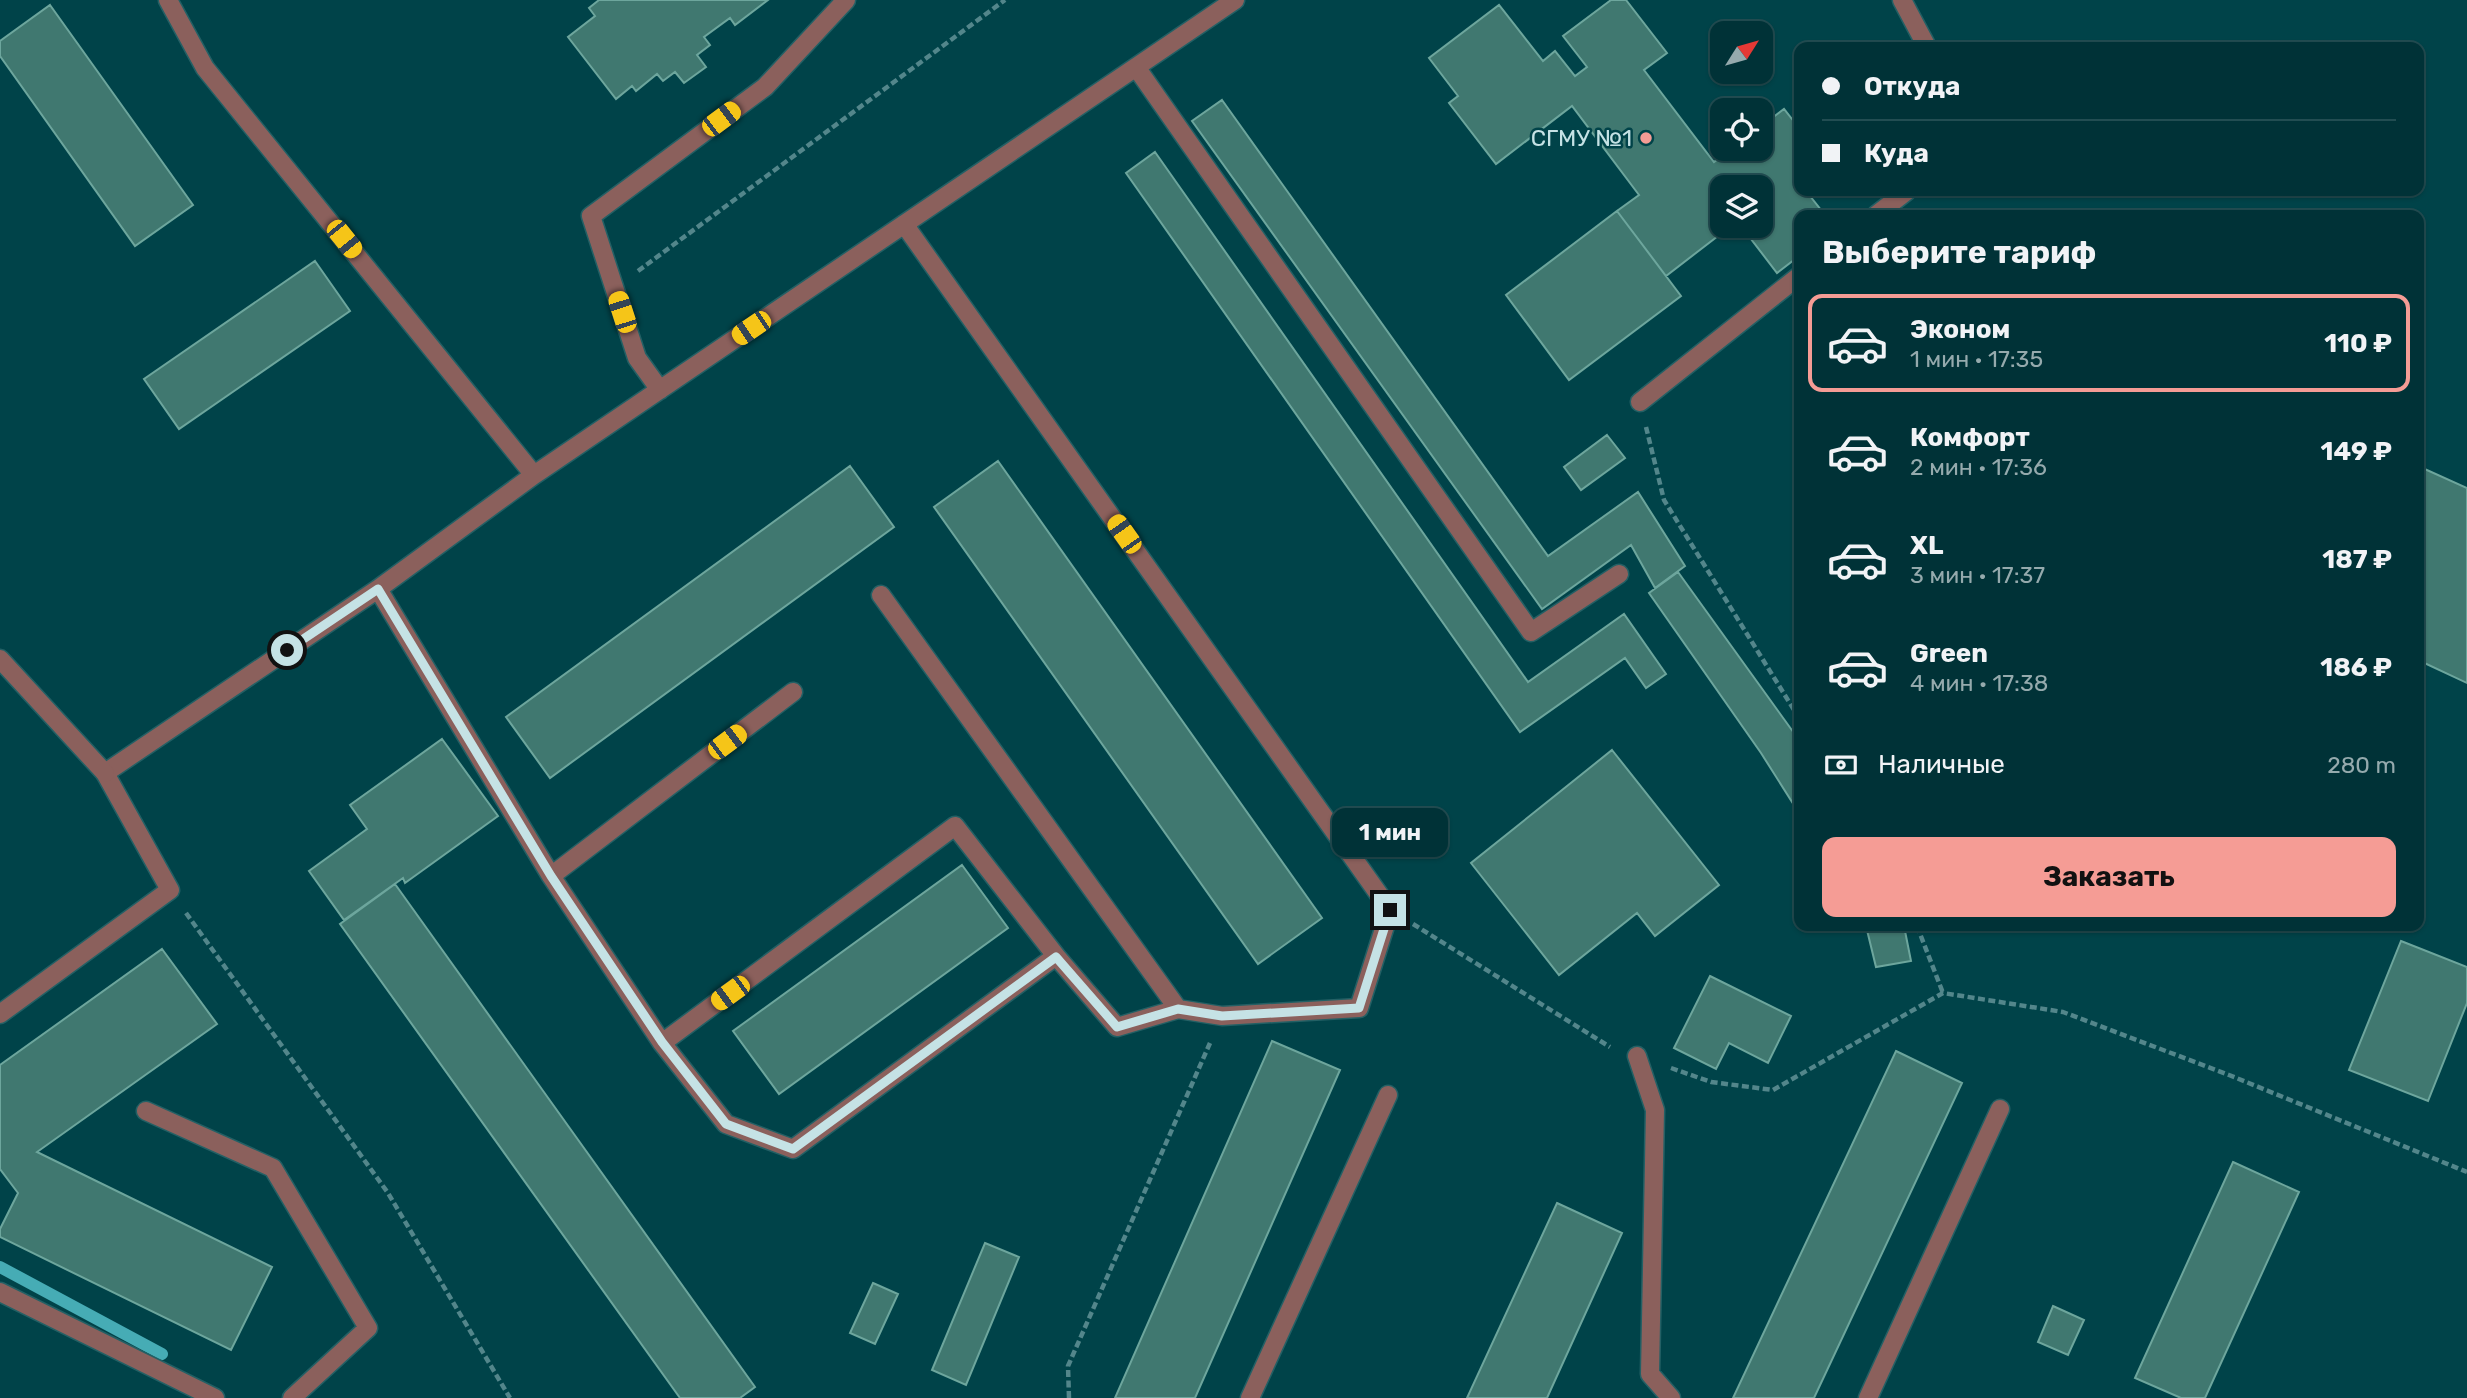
<!DOCTYPE html>
<html lang="ru">
<head>
<meta charset="utf-8">
<style>
  :root { --surface:#003237; --page:#0e3e42; --text:#f1f3f6; --muted:#95aaad; --line:#224d52; --accent:#f59c95 }
  body { margin:0; font-family:Rubik,sans-serif; background:var(--page); color:var(--text); height:100vh; display:flex; flex-direction:column; font-size:26px; white-space:nowrap }
  * { box-sizing:border-box; margin:0 }
  p { font-size:23px; color:var(--muted) }
  .icon { flex:none; width:38px; height:38px; fill:none; stroke:currentColor; stroke-width:2; stroke-linecap:round; stroke-linejoin:round }
  .map { position:relative; flex:1; overflow:hidden }
  .sheet { position:absolute; left:1794px; top:210px; width:630px; height:721px; display:flex; flex-direction:column; background:var(--surface); border-radius:14px; box-shadow:0 2px 5px #0004,0 0 0 2px var(--line) }
  .sheet>* { flex:none }
  .hud { position:absolute; left:1794px; top:42px; width:630px; height:154px; border-radius:14px; box-shadow:0 2px 5px #0004,0 0 0 2px var(--line); display:grid; align-content:center; height:154px; padding:0 28px; background:var(--surface) }
  .needle { width:46px; rotate:53deg }
  .tools { position:absolute; left:1710px; top:21px; display:grid; gap:14px }
  .tools a { display:grid; place-items:center; width:63px; height:63px; border-radius:14px; background:var(--surface); box-shadow:0 2px 5px #0004,0 0 0 2px var(--line); font-size:35px }
  .end { position:absolute; width:32px; height:32px; margin:-16px; border:9px solid #c5e2e5; background:#111; box-shadow:0 0 0 4px #111 }
  .from { border-radius:50% }
  .bubble { position:absolute; height:49px; border-radius:14px; background:var(--surface); box-shadow:0 2px 5px #0004,0 0 0 2px var(--line); font-size:23px; font-weight:700; line-height:49px; text-align:center }
  .car { position:absolute; width:21px; height:42px; margin:-21px -10px; border-radius:9px; box-shadow:0 0 5px 2px #0007; background:linear-gradient(#f5c518 24%,#345 0 40%,#f5c518 0 76%,#345 0 86%,#f5c518 0) }
  .hud b { display:flex; align-items:center; gap:24px; height:66px; font-size:26px }
  .hud b+b { border-top:2px solid var(--line) }
  .hud i { width:18px; height:18px; background:var(--text) }
  ul { padding:0; list-style:none }
  li { display:flex; align-items:center; gap:21px; height:98px; margin:0 14px 10px; padding:0 14px; border:4px solid transparent; border-radius:14px }
  li div { flex:1 }
  li b { display:block; font-size:26px }
  li em { font-style:normal; font-weight:700 }
  li.selected { border-color:var(--accent) }
  li>.icon { width:63px; height:63px; stroke-width:1.5 }
  h2 { padding:0 28px; font-size:32px; line-height:84px }
  .pay { display:flex; align-items:center; gap:18px; height:77px; padding:0 28px; font-size:26px }
  .pay p { margin-inline-start:auto }
  .action { display:flex; gap:14px; margin-top:auto; padding:14px 28px }
  .action a { flex:1; height:80px; border-radius:14px; background:var(--accent); color:#111; font-size:28px; font-weight:700; line-height:80px; text-align:center }
  .map>svg:first-child { display:block }
  .lines { fill:none; stroke-linecap:round; stroke-linejoin:round }
  .stream { stroke:#46acb5; stroke-width:12 }
  .building { fill:#407870; stroke:#6da69d; stroke-width:2 }
  .lane-casing { stroke:#236065; stroke-width:21 }
  .street-casing { stroke:#236065; stroke-width:21 }
  .path { stroke:#53868b; stroke-width:4.5; stroke-dasharray:7 3.5; stroke-linecap:butt }
  .lane { stroke:#8b605c; stroke-width:18 }
  .street { stroke:#8b605c; stroke-width:18 }
  .route { stroke:#c5e2e5; stroke-width:9 }
  .poi-dot { fill:#f59c95; stroke:#004349; stroke-width:2.5 }
  .labels { text-anchor:middle; dominant-baseline:central; stroke-width:5; stroke-linejoin:round; paint-order:stroke }
  .poi-label { font-size:23px; fill:#c5e2e5; stroke:#004349; text-anchor:end }
</style>
</head>
<body>
<div class="map">
<svg width="2467" height="1398" viewBox="0 0 2467 1398">
  <rect width="100%" height="100%" fill="#004349"/>
  <g class="lines">
    <path class="stream" d="M0,1267L162,1354"/>
  </g>
  <path class="building" d="M599,0H768L735,25L730,18L704,37L710,45L697,55L706,67L684,83L675,72L663,81L657,74L636,91L632,86L616,99L568,37L595,16L589,8Z
    M1611,0H1626L1667,53L1644,70L1714,162L1731,149H1760V127L1784,109L1799,128V191H1806L1825,215H1799V256L1777,273L1741,226H1760V187H1722V226H1731L1666,276L1617,211L1639,195L1572,106L1496,164L1449,103L1458,96L1429,58L1499,5L1543,61L1555,51L1575,76L1587,67L1563,36Z
    M50,5L193,205L135,246L0,56V41Z
    M1222,100L1548,556L1638,492L1685,566L1655,588L1631,545L1542,609L1192,121Z
    M1155,152L1528,682L1624,614L1666,674L1646,688L1625,658L1520,732L1126,173Z
    M1617,211L1681,296L1569,380L1506,295Z
    M315,261L350,311L179,429L144,379Z
    M1607,435L1625,458L1581,490L1564,467Z
    M998,461L1322,918L1258,964L934,507Z
    M850,466L894,527L550,778L506,717Z
    M2418,466L2467,488V683L2418,660Z
    M1678,572L1799,740V813L1761,753L1649,593Z
    M442,739L498,816L405,883L403,878L344,920L309,871L367,829L350,805Z
    M1612,750L1719,885L1655,936L1637,913L1559,975L1471,863Z
    M962,865L1008,928L779,1094L733,1031Z
    M395,884L755,1387L740,1398H680L340,924Z
    M1866,926H1904L1911,961L1876,967Z
    M2401,941L2467,967V1003L2428,1101L2349,1070Z
    M162,949L217,1024L37,1152L272,1267L231,1350L0,1237V1229L18,1193L0,1169V1065Z
    M1710,976L1791,1016L1768,1063L1729,1043L1716,1069L1674,1048Z
    M1272,1041L1340,1070L1195,1398H1115Z
    M1896,1051L1962,1083L1814,1398H1733Z
    M2233,1162L2299,1192L2205,1398H2181L2135,1378Z
    M1557,1203L1622,1233L1547,1398H1467Z
    M985,1243L1019,1257L966,1385L932,1370Z
    M873,1283L898,1294L875,1344L850,1333Z
    M2053,1306L2084,1320L2068,1355L2038,1342Z"/>
  <g class="lines">
    <g class="lane-casing">
      <path id="lane" d="M168,0L205,68L534,475
        M1902,0L1927,47
        M1136,67L1531,632L1619,574
        M1876,215L1907,191
        M660,390L637,358L591,216L765,87L846,0
        M1640,402L1799,276
        M378,589L551,876L793,692
        M881,595L1178,1009L1222,1016L1359,1008L1390,910L904,224
        M551,876L662,1043L726,1124L793,1149L1056,956L1117,1027L1178,1009
        M0,1014L170,890L105,773L378,589L534,475L1235,0
        M662,1043L955,826L1056,956
        M1637,1056L1655,1110L1650,1374L1671,1398
        M146,1111L273,1168L368,1328L292,1398
        M1250,1398L1388,1095
        M1868,1398L2000,1109"/>
    </g>
    <g class="street-casing">
      <path id="street" d="M0,659L105,773
        M0,1292L215,1398"/>
    </g>
    <path class="path" d="M638,271L1005,0
      M1646,427L1664,500L1799,718
      M186,913L388,1193L510,1398
      M1413,924L1610,1047
      M1917,926L1943,993
      M1671,1068L1711,1082L1773,1090L1943,993L2063,1012L2229,1075L2467,1172
      M1069,1398L1068,1366L1210,1043"/>
    <use href="#lane" class="lane"/>
    <use href="#street" class="street"/>
  </g>
  <g class="lines">
    <path class="route" d="M287,650L378,589L551,876L662,1042L726,1124L793,1149L1056,957L1117,1027L1178,1009L1222,1016L1359,1008L1390,910"/>
  </g>
  <circle class="poi-dot" cx="1646" cy="138" r="7"/>
  <g class="labels">
    <g class="poi-label">
      <text x="1632" y="138">СГМУ №1</text>
    </g>
  </g>
</svg>
<div class="tools">
<a><svg class="needle" viewBox="-14 -14 28 28"><path d="M0-13l5 13h-10z" fill="#e53935"/><path d="M0 13l5-13h-10z" fill="#95aaad"/></svg></a>
<a><svg class="icon" aria-label="locate" viewBox="0 0 24 24"><circle cx="12" cy="12" r="6"/><path d="M12 2v4M12 18v4M2 12h4M18 12h4"/></svg></a>
<a><svg class="icon" aria-label="layers" viewBox="0 0 24 24"><path d="M12 4l9 5-9 5-9-5zM3 14l9 5 9-5"/></svg></a>
</div>
<i class="end from" style="left:287px;top:650px"></i>
<i class="end" style="left:1390px;top:910px"></i>
<div class="bubble" style="left:1332px;top:808px;width:116px">1 мин</div>
<i class="car" style="left:721px;top:119px;rotate:53deg"></i>
<i class="car" style="left:344px;top:239px;rotate:141deg"></i>
<i class="car" style="left:622px;top:312px;rotate:342deg"></i>
<i class="car" style="left:751px;top:328px;rotate:236deg"></i>
<i class="car" style="left:1124px;top:534px;rotate:325deg"></i>
<i class="car" style="left:727px;top:742px;rotate:53deg"></i>
<i class="car" style="left:730px;top:993px;rotate:234deg"></i>
<div class="hud">
<b><i class="from"></i>Откуда</b>
<b><i></i>Куда</b>
</div>
<section class="sheet">
<h2>Выберите тариф</h2>
<ul>
<li class="selected"><svg class="icon" aria-label="car" viewBox="0 0 24 24"><path d="M5 17H2v-5l4-1 3-4h7l3 4 3 1v5h-3M9 17h6M6 11h13"/><circle cx="7" cy="17" r="2"/><circle cx="17" cy="17" r="2"/></svg><div><b>Эконом</b><p>1 мин · 17:35</p></div><em>110 ₽</em></li>
<li><svg class="icon" aria-label="car" viewBox="0 0 24 24"><path d="M5 17H2v-5l4-1 3-4h7l3 4 3 1v5h-3M9 17h6M6 11h13"/><circle cx="7" cy="17" r="2"/><circle cx="17" cy="17" r="2"/></svg><div><b>Комфорт</b><p>2 мин · 17:36</p></div><em>149 ₽</em></li>
<li><svg class="icon" aria-label="car" viewBox="0 0 24 24"><path d="M5 17H2v-5l4-1 3-4h7l3 4 3 1v5h-3M9 17h6M6 11h13"/><circle cx="7" cy="17" r="2"/><circle cx="17" cy="17" r="2"/></svg><div><b>XL</b><p>3 мин · 17:37</p></div><em>187 ₽</em></li>
<li><svg class="icon" aria-label="car" viewBox="0 0 24 24"><path d="M5 17H2v-5l4-1 3-4h7l3 4 3 1v5h-3M9 17h6M6 11h13"/><circle cx="7" cy="17" r="2"/><circle cx="17" cy="17" r="2"/></svg><div><b>Green</b><p>4 мин · 17:38</p></div><em>186 ₽</em></li>
</ul>
<div class="pay"><svg class="icon" aria-label="cash" viewBox="0 0 24 24"><path d="M3 7h18v10H3z"/><circle cx="12" cy="12" r="2"/></svg>Наличные<p>280 m</p></div>
<div class="action"><a>Заказать</a></div>
</section>
</div>
</body>
</html>
